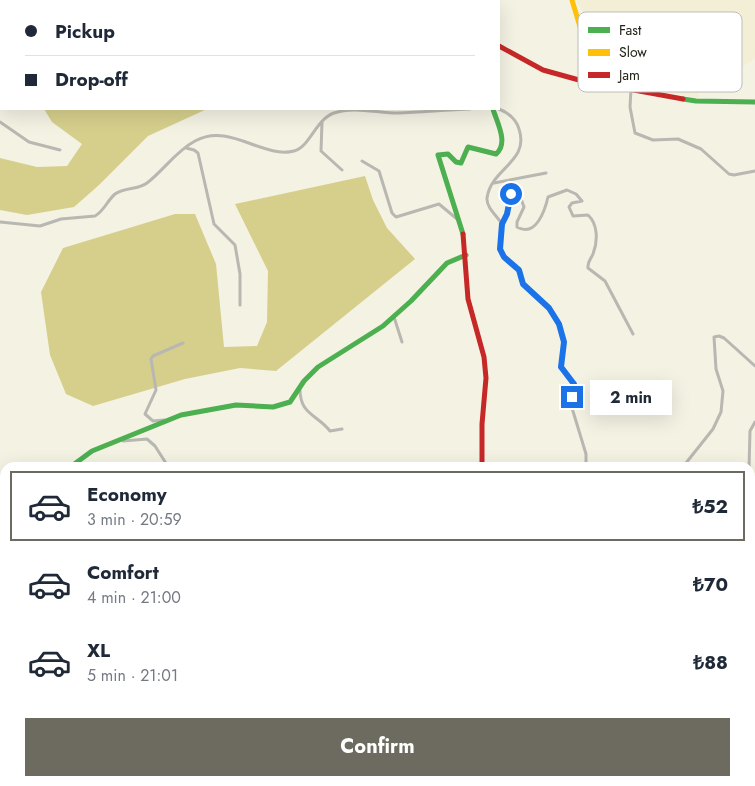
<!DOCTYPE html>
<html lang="en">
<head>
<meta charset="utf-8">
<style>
  :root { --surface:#fff; --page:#f2f2f3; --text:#1f2937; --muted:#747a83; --line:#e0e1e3; --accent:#6d6b60 }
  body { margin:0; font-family:Jost,sans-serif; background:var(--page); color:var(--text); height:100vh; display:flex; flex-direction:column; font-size:19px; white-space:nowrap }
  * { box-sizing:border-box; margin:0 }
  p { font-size:16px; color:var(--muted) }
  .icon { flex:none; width:28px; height:28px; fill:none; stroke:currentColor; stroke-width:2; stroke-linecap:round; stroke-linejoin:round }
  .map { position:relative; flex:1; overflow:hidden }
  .sheet { position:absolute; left:0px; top:462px; width:755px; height:324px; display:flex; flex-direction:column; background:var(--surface); border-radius:15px 15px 0 0; box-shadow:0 5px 20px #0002 }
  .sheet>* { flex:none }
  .top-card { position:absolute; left:0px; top:0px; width:500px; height:110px; box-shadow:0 5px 20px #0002; display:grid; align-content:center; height:110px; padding:0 25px; background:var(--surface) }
  .end { position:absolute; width:22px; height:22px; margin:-11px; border:6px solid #1a73e8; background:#fff; box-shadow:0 0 0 2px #fff }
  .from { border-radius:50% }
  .bubble { position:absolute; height:35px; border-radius:0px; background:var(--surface); box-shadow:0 5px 20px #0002; font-size:16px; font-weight:700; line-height:35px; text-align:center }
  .top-card b { display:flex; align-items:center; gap:18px; height:48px; font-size:19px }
  .top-card b+b { border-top:1px solid var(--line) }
  .top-card i { width:12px; height:12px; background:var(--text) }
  ul { padding:9px 0 0; list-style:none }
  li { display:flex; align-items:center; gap:15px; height:70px; margin:0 10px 8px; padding:0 15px; border:2px solid transparent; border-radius:0px }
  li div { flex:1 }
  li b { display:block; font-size:19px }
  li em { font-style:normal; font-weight:700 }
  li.selected { border-color:var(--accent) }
  li>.icon { width:45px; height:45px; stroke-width:1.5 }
  .button { display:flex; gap:10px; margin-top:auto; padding:10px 25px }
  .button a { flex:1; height:58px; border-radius:0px; background:var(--accent); color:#fff; font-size:20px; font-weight:700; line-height:58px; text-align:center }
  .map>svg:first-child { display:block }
  .built { fill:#f2efd6 }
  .forest { fill:#d6cf8c }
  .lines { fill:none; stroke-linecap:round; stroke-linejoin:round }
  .street { stroke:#b8b7b1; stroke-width:3 }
  .fast { stroke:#4caf50; stroke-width:5 }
  .slow { stroke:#ffc107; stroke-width:5 }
  .jam { stroke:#c62828; stroke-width:5 }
  .route { stroke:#1a73e8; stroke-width:6 }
  .key { fill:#fff; stroke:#bdbdba; stroke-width:1 }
  .key-label { font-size:14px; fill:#24231a }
</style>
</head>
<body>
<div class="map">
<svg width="755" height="786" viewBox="0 0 755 786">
  <rect width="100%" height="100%" fill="#f4f2e3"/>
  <path class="built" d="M576,0H755V59L743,66L698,80L699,98L597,80L594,49L587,18Z"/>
  <path class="forest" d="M44,109H207L148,136L99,185L74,207L27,215L0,210V158L37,167L67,166L82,144L52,122Z
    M365,176L373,200L387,228L415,259L276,371L240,368L185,379L93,406L66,394L50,355L41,292L63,248L175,214H195L216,264L224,347L257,346L267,322L268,271L235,204Z"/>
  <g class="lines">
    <path class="street" d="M631,89L630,107L635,133L653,140L678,139L701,149L729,174L734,175L755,171
      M499,109C509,113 516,119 519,129C530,162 491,168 487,198C486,207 497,216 502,224L500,249L504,257L519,270L523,284L549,308L559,324L564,342L561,367L574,384L572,408L586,454V468
      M0,122L29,142L60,150
      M322,122L321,151L342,170
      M186,148L194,150L198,153L214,224L235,245L240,274V305
      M362,161L379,171L392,213L396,217L439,204L457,219
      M494,183L546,173
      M0,222L40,226L61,219L95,216C104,211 107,201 115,194C125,187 138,190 147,183C164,170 176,151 195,141C230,122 262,159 294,151C309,148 316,119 334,113C354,106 377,113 398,113C422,112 446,110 470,109
      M502,223C508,213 507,197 515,190L519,193L524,207L517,222V227C536,238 545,210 548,197L567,190L576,194L582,201L572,203L569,207L573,216L588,215C598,224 598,241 593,254C591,259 587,262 588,268L605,281L633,334
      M394,317L402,342
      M300,387C299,415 317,414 330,431L342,429
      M164,420L153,421L145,414L156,390L151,359L153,356L183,343
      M123,441L147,439L155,446L169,468
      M682,468L713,429L721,412L723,391L716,369L714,337L719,336L724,338L755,366
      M749,468L750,431L755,422
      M750,471L755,482
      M750,486H755
      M750,560L755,555
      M0,610L5,560
      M750,727L755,739
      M43,781L45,786
      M239,781L244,786
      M588,781L598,786H617
      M19,786L27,781
      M54,786L56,781
      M635,786L638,781"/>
    <path class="fast" d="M10,0L13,1
      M238,0L246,1
      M301,0L316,1
      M336,1L373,0
      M683,99L696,101L755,102
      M463,234L438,155L448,154L456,162L461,163L468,147L496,154C509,143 497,123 493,109
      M69,468L92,451L181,415L236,405L273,407L290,402L304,381L318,367L383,326L411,301L447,263L466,255
      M0,486L5,489"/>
    <path class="slow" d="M572,0L590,60L591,83
      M428,1L437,0
      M468,781V786"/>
    <path class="jam" d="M499,46L543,70L579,80L683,99
      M463,234L468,299L484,357L486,378L482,424V468"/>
  </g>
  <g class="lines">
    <path class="route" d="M511,194L507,214L502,224L500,249L504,257L519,270L523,284L549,308L559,324L564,342L561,367L574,384L572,397"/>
  </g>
  <rect x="578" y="12" width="164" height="80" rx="8" class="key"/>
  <rect x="588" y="27" width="22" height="6" fill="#4caf50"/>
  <rect x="588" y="49" width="22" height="7" fill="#ffc107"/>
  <rect x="588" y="72" width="22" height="6" fill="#c62828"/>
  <g class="key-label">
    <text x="619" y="35">Fast</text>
    <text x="619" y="57">Slow</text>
    <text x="619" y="80">Jam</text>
  </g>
</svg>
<i class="end from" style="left:511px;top:194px"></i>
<i class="end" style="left:572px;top:397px"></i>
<div class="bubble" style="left:590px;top:380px;width:82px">2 min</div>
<div class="top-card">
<b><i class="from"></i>Pickup</b>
<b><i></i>Drop-off</b>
</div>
<section class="sheet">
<ul>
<li class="selected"><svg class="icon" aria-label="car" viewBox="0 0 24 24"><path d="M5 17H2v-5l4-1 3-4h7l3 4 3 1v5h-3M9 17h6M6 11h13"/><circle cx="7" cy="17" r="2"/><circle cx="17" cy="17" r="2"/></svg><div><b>Economy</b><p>3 min · 20:59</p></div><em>₺52</em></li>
<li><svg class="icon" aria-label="car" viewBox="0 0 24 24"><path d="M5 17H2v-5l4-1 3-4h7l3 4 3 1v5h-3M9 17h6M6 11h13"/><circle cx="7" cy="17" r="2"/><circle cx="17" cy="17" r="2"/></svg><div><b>Comfort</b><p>4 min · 21:00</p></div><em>₺70</em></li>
<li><svg class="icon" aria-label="car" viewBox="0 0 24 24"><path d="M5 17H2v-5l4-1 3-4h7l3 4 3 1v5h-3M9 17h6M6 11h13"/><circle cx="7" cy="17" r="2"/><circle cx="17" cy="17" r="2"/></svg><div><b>XL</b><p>5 min · 21:01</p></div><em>₺88</em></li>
</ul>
<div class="button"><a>Confirm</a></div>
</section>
</div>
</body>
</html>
